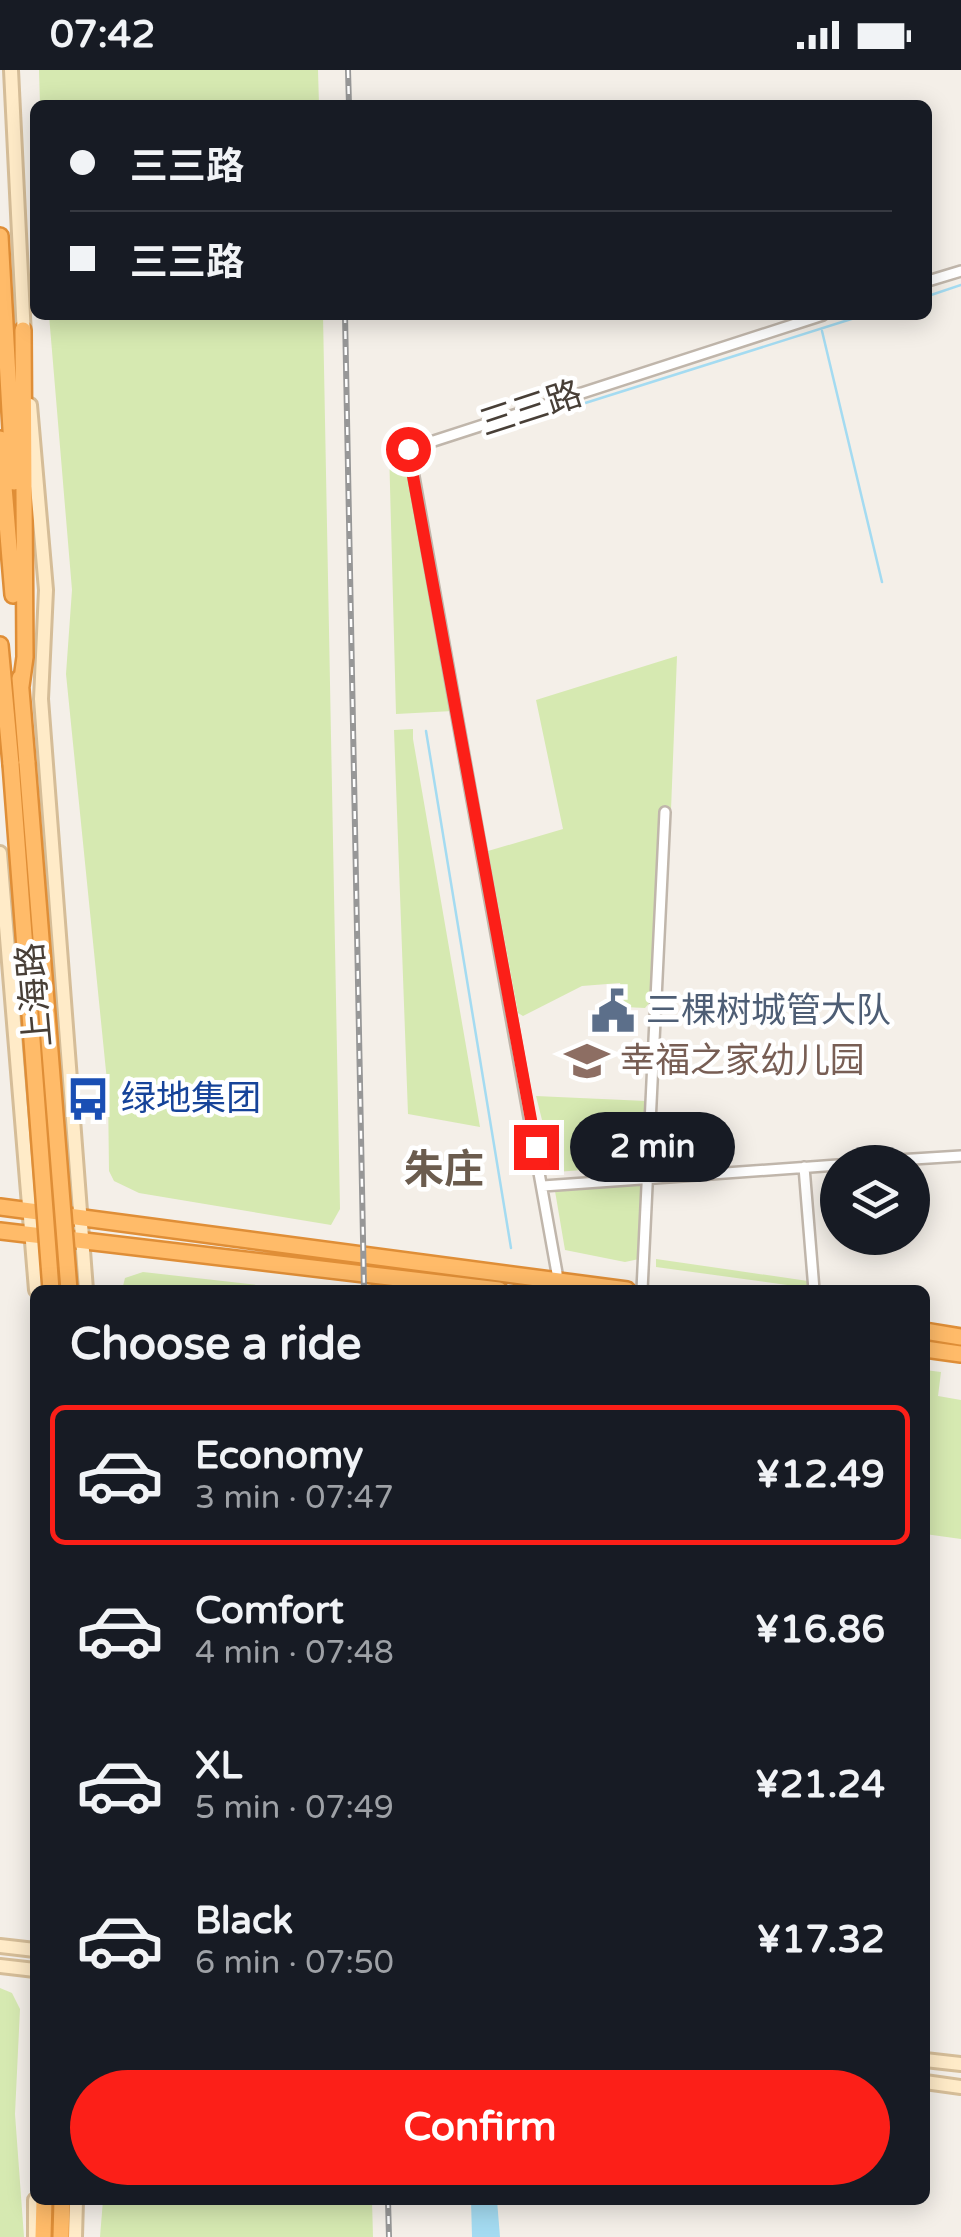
<!DOCTYPE html>
<html lang="en">
<head>
<meta charset="utf-8">
<style>
  :root { --surface:#171b24; --page:#242831; --text:#f1f3f6; --muted:#9ea1a6; --line:#363941; --accent:#fc1f18 }
  body { margin:0; font-family:"Varela Round","Noto Sans SC",sans-serif; background:var(--page); color:var(--text); height:100vh; display:flex; flex-direction:column; font-size:38px; white-space:nowrap }
  * { box-sizing:border-box; margin:0 }
  p { font-size:32px; color:var(--muted) }
  .icon { flex:none; width:55px; height:55px; fill:none; stroke:currentColor; stroke-width:2; stroke-linecap:round; stroke-linejoin:round }
  .map { position:relative; flex:1; overflow:hidden }
  .details { position:absolute; left:30px; top:1215px; width:900px; height:920px; display:flex; flex-direction:column; background:var(--surface); border-radius:15px; box-shadow:0 5px 25px #0003 }
  .details>* { flex:none }
  .banner { position:absolute; left:30px; top:30px; width:902px; height:220px; border-radius:15px; box-shadow:0 5px 25px #0003; display:grid; align-content:center; height:220px; padding:0 40px; background:var(--surface) }
  .controls { position:absolute; left:820px; top:1075px; display:grid; gap:20px }
  .controls a { display:grid; place-items:center; width:110px; height:110px; border-radius:50%; background:var(--surface); box-shadow:0 5px 25px #0003; font-size:50px }
  .end { position:absolute; width:45px; height:45px; margin:-22px; border:12px solid #fc1f18; background:#fff; box-shadow:0 0 0 5px #fff }
  .from { border-radius:50% }
  .bubble { position:absolute; height:70px; border-radius:35px; background:var(--surface); box-shadow:0 5px 25px #0003; font-size:32px; font-weight:700; line-height:70px; text-align:center }
  .banner b { display:flex; align-items:center; gap:35px; height:95px; font-size:38px }
  .banner b+b { border-top:2px solid var(--line) }
  .banner i { width:25px; height:25px; background:var(--text) }
  ul { padding:0; list-style:none }
  li { display:flex; align-items:center; gap:30px; height:140px; margin:0 20px 15px; padding:0 20px; border:5px solid transparent; border-radius:15px }
  li div { flex:1 }
  li b { display:block; font-size:38px }
  li em { font-style:normal; font-weight:700 }
  li.selected { border-color:var(--accent) }
  li>.icon { width:90px; height:90px; stroke-width:1.5 }
  h2 { padding:0 40px; font-size:45px; line-height:120px }
  .button { display:flex; gap:20px; margin-top:auto; padding:20px 40px }
  .button a { flex:1; height:115px; border-radius:60px; background:var(--accent); color:#fff; font-size:40px; font-weight:700; line-height:115px; text-align:center }
  .status { display:flex; justify-content:space-between; align-items:center; height:70px; padding:0 50px; background:var(--surface); direction:ltr }
  .status svg { height:28px; fill:currentColor }
  .map>svg:first-child { display:block }
  .green { fill:#d6e9b1 }
  .water { fill:#a4dbf1 }
  .lines { fill:none; stroke-linecap:round; stroke-linejoin:round }
  .stream { stroke:#a4dbf1; stroke-width:2.5 }
  .street-casing { stroke:#c0b6ab; stroke-width:14 }
  .secondary-casing { stroke:#d5bd98; stroke-width:18 }
  .highway-casing { stroke:#df8e37; stroke-width:20 }
  .street { stroke:#fff; stroke-width:9 }
  .secondary { stroke:#ffebc8; stroke-width:12 }
  .highway { stroke:#ffbb69; stroke-width:15 }
  .rail-casing { stroke:#979797; stroke-width:6 }
  .rail { stroke:#fff; stroke-width:2.5; stroke-dasharray:8; stroke-linecap:butt }
  .highway-bridge-casing { stroke:#df8e37; stroke-width:20; stroke-linecap:butt }
  .highway-bridge { stroke:#ffbb69; stroke-width:15 }
  .route { stroke:#fc1f18; stroke-width:12 }
  .labels { text-anchor:middle; dominant-baseline:central; stroke-width:9; stroke-linejoin:round; paint-order:stroke }
  .street-label { font-size:35px; fill:#483f37; stroke:#fff }
  .service-label { font-size:35px; fill:#4e5e75; stroke:#fff; text-anchor:start }
  .education-label { font-size:35px; fill:#785e54; stroke:#fff; text-anchor:start }
  .transit-label { font-size:35px; fill:#164399; stroke:#fff; text-anchor:start }
  .quarter-label { font-size:40px; font-weight:bold; fill:#6b5c4e; stroke:#fff }
</style>
</head>
<body>
<div class="status"><b>07:42</b><svg viewBox="0 0 49 12"><path d="M0 12V9h3v3zM5 12V6h3v6zM10 12V3h3v9zM15 12V0h3v12zM26 1h20v11H26zM47 4h2v5h-2z"/></svg></div>
<div class="map">
<svg width="961" height="2167" viewBox="0 0 961 2167">
  <rect width="100%" height="100%" fill="#f4efe8"/>
  <path class="green" d="M39,0H318L319,35H40Z
    M49,245H323L340,1139L331,1155L139,1123L114,1111L109,1101L108,1021L66,604L72,520Z
    M403,373L453,641L396,644L389,378Z
    M677,586L671,740H663L651,931L645,938L625,937L620,913L582,916L523,946L518,943L488,781L563,759L536,630Z
    M413,659V669L480,1057L408,1044L394,660Z
    M536,1026L646,1031L640,1096L555,1102Z
    M642,1115L639,1189L625,1192L565,1180L555,1121Z
    M656,1189L808,1211L809,1218L656,1197Z
    M143,1202L301,1220H122L125,1208Z
    M925,1300L941,1302L938,1326L961,1330V1469L925,1464Z
    M0,1918L12,1923L20,1939L15,2044L24,2167H0Z
    M103,2130H372L373,2167H100Z"/>
  <path class="water" d="M471,2130H497L500,2167H472Z"/>
  <g class="lines">
    <path class="stream" d="M928,226L961,215
      M822,261L882,512
      M487,364L864,245
      M426,661L511,1178"/>
    <g class="street-casing">
      <path id="street" d="M928,211L961,201
        M866,1092L961,1086
        M804,1097L814,1220
        M543,1116L838,1095
        M557,1203L409,379L823,245
        M642,1220L665,742"/>
    </g>
    <g class="secondary-casing">
      <path id="secondary" d="M11,0L24,266
        M30,335L46,520L41,629L86,1220
        M0,783L36,1220
        M0,1876L35,1880
        M0,1896L35,1900
        M925,1990L961,1994
        M925,2012L961,2017
        M35,2167V2130
        M75,2167L76,2130"/>
    </g>
    <g class="highway-casing">
      <path id="highway" d="M0,166L14,412
        M0,369L13,525
        M0,575L11,694
        M20,608L27,693
        M21,616L25,587L23,260
        M0,1137L627,1220
        M0,1161L499,1220
        M925,1261L961,1267
        M925,1279L961,1284
        M43,2167L44,2130
        M61,2167L62,2130"/>
    </g>
    <use href="#street" class="street"/>
    <use href="#secondary" class="secondary"/>
    <use href="#highway" class="highway"/>
    <g class="rail-casing">
      <path id="rail" d="M348,0L349,35
        M345,245L364,1220
        M388,2130L389,2167"/>
    </g>
    <use href="#rail" class="rail"/>
    <g class="highway-bridge-casing">
      <path id="highway-bridge" d="M27,693L69,1220
        M11,694L51,1220"/>
    </g>
    <use href="#highway-bridge" class="highway-bridge"/>
  </g>
  <g class="lines">
    <path class="route" d="M408,379L536,1077"/>
  </g>
  <defs>
    <g id="civic-bare" transform="scale(3.45)"><path d="M-.6-6.5H3V-4.5H.6V-3L4-1V1h2V6H-6V1h2V-1L-.6-3ZM-1.2 2.5V6h2.4V2.5Z" fill="#5c6f8a" stroke="#fff" stroke-width="2.5" paint-order="stroke"/></g>
    <g id="school-bare" transform="scale(3.45)"><path d="M0-5L7-2L0 1L-7-2ZM-4 1L0 2.5L4 1V4Q0 6-4 4Z" fill="#8d6e63" stroke="#fff" stroke-width="2.5" paint-order="stroke"/></g>
    <g id="bus-bare" transform="scale(3.45)"><path d="M-5-6H5V4H4V6H2V4H-2V6H-4V4H-5ZM-3.5-4V0h7V-4ZM-3.5 1.2v1.5H-2V1.2ZM2 1.2v1.5H3.5V1.2Z" fill="#1a4fb4" stroke="#fff" stroke-width="2.5" paint-order="stroke"/></g>
  </defs>
  <g fill-rule="evenodd">
    <use href="#civic-bare" x="613" y="941"/>
    <use href="#school-bare" x="587" y="991"/>
    <use href="#bus-bare" x="88" y="1029"/>
  </g>
  <g class="labels">
    <g class="street-label">
      <text transform="translate(531 339) rotate(-18)">三三路</text>
      <text transform="translate(35 925) rotate(-95)">上海路</text>
    </g>
    <g class="service-label">
      <text x="646" y="941">三棵树城管大队</text>
    </g>
    <g class="education-label">
      <text x="620" y="991">幸福之家幼儿园</text>
    </g>
    <g class="transit-label">
      <text x="121" y="1029">绿地集团</text>
    </g>
    <g class="quarter-label">
      <text x="444" y="1100">朱庄</text>
    </g>
  </g>
</svg>
<div class="controls">
<a><svg class="icon" aria-label="layers" viewBox="0 0 24 24"><path d="M12 4l9 5-9 5-9-5zM3 14l9 5 9-5"/></svg></a>
</div>
<i class="end from" style="left:408px;top:379px"></i>
<i class="end" style="left:536px;top:1077px"></i>
<div class="bubble" style="left:570px;top:1042px;width:165px">2 min</div>
<div class="banner">
<b><i class="from"></i>三三路</b>
<b><i></i>三三路</b>
</div>
<section class="details">
<h2>Choose a ride</h2>
<ul>
<li class="selected"><svg class="icon" aria-label="car" viewBox="0 0 24 24"><path d="M5 17H2v-5l4-1 3-4h7l3 4 3 1v5h-3M9 17h6M6 11h13"/><circle cx="7" cy="17" r="2"/><circle cx="17" cy="17" r="2"/></svg><div><b>Economy</b><p>3 min · 07:47</p></div><em>¥12.49</em></li>
<li><svg class="icon" aria-label="car" viewBox="0 0 24 24"><path d="M5 17H2v-5l4-1 3-4h7l3 4 3 1v5h-3M9 17h6M6 11h13"/><circle cx="7" cy="17" r="2"/><circle cx="17" cy="17" r="2"/></svg><div><b>Comfort</b><p>4 min · 07:48</p></div><em>¥16.86</em></li>
<li><svg class="icon" aria-label="car" viewBox="0 0 24 24"><path d="M5 17H2v-5l4-1 3-4h7l3 4 3 1v5h-3M9 17h6M6 11h13"/><circle cx="7" cy="17" r="2"/><circle cx="17" cy="17" r="2"/></svg><div><b>XL</b><p>5 min · 07:49</p></div><em>¥21.24</em></li>
<li><svg class="icon" aria-label="car" viewBox="0 0 24 24"><path d="M5 17H2v-5l4-1 3-4h7l3 4 3 1v5h-3M9 17h6M6 11h13"/><circle cx="7" cy="17" r="2"/><circle cx="17" cy="17" r="2"/></svg><div><b>Black</b><p>6 min · 07:50</p></div><em>¥17.32</em></li>
</ul>
<div class="button"><a>Confirm</a></div>
</section>
</div>
</body>
</html>
